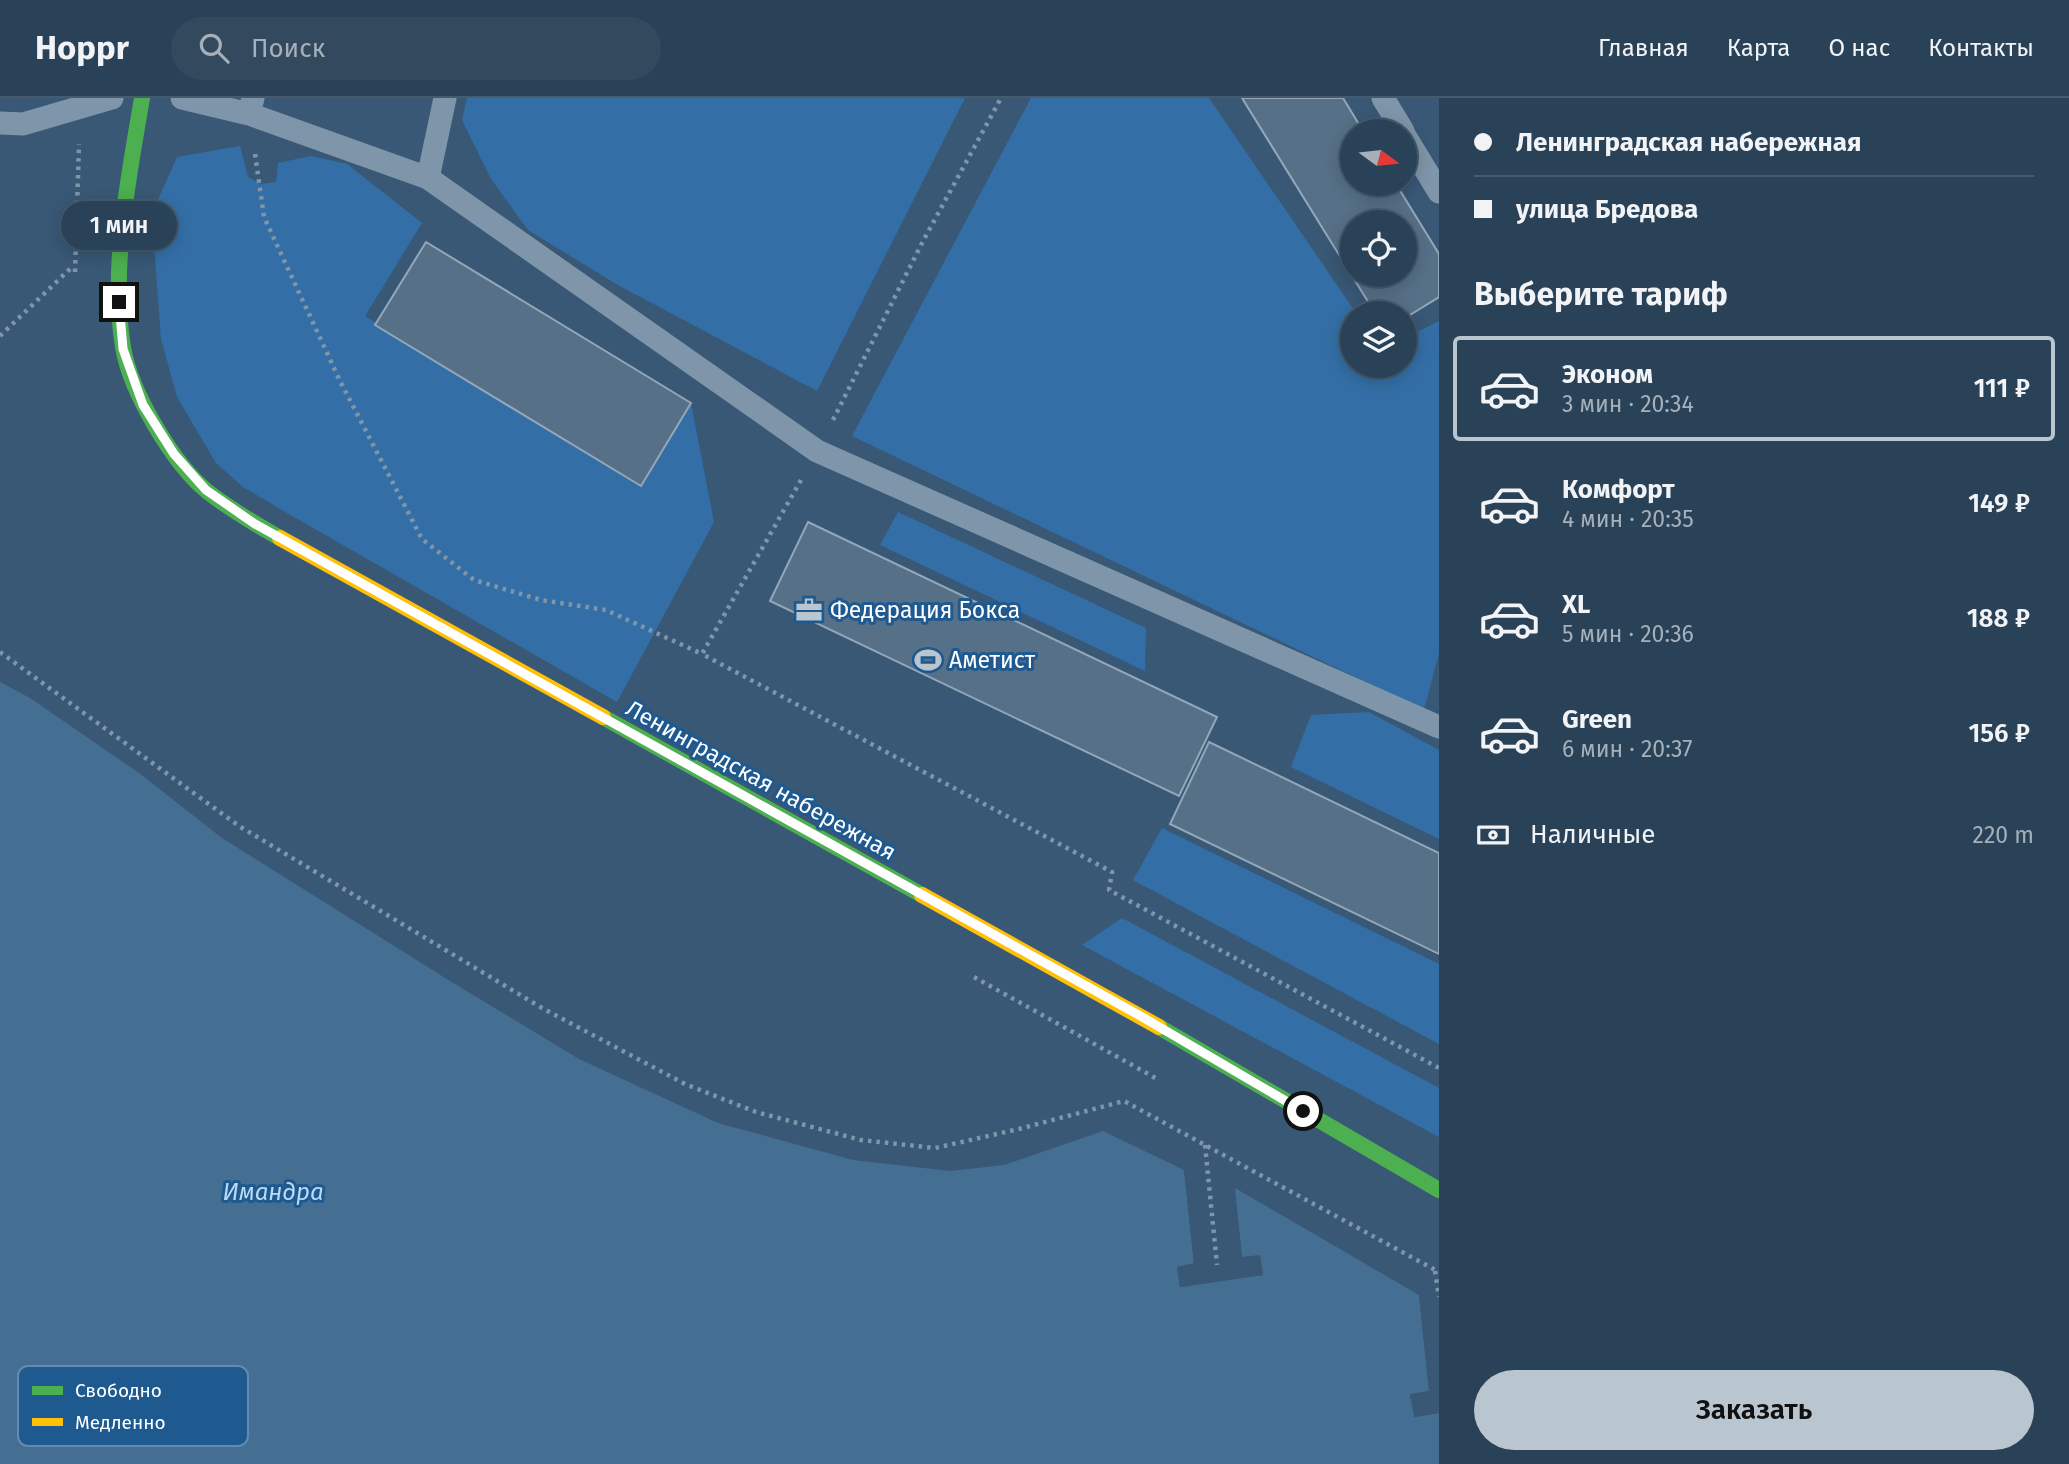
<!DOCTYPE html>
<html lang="ru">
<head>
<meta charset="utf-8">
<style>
  :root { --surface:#2a4258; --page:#32495e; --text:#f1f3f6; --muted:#a5b0ba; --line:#465b6e; --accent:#b9c5cf }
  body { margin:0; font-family:"Fira Sans",sans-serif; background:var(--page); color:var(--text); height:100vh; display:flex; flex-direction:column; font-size:26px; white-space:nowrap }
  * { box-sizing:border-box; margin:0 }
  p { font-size:23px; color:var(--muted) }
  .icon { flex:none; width:38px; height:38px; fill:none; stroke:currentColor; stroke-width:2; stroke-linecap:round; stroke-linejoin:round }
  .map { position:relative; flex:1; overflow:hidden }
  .panel { display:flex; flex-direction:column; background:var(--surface); width:630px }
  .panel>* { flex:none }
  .top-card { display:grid; align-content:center; height:154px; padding:0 35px; background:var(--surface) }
  .needle { width:46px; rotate:105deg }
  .buttons { position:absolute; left:1340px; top:21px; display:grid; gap:14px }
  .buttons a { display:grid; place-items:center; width:77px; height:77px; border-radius:50%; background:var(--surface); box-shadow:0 4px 18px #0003,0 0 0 2px var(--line); font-size:35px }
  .end { position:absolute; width:32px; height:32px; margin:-16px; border:9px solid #fff; background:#111; box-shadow:0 0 0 4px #111 }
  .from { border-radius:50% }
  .bubble { position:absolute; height:49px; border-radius:24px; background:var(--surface); box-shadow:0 4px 18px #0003,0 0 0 2px var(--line); font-size:23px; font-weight:600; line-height:49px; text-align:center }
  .top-card b { display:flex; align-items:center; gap:24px; height:66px; font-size:26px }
  .top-card b+b { border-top:2px solid var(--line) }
  .top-card i { width:18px; height:18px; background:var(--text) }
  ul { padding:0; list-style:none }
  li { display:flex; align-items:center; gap:21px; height:105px; margin:0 14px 10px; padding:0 21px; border:4px solid transparent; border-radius:7px }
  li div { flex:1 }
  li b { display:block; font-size:26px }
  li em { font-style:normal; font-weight:600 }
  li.active { border-color:var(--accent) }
  li>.icon { width:63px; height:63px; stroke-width:1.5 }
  h2 { padding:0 35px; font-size:32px; line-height:84px }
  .pay { display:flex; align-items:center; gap:18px; height:77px; padding:0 35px; font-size:26px }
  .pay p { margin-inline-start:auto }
  .primary-button { display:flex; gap:14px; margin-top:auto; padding:14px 35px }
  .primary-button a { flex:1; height:80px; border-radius:42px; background:var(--accent); color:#111; font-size:28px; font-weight:600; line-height:80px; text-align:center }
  header { display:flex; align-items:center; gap:42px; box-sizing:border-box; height:98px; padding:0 35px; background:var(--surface); border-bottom:2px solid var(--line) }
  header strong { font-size:33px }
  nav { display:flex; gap:38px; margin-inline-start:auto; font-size:24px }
  .search { width:490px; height:63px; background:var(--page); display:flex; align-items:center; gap:18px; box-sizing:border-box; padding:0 24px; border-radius:38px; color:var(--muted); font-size:26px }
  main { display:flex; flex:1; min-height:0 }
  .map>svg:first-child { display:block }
  .green { fill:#336fa6 }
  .water { fill:#456e93 }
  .pier { fill:#385876 }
  .building { fill:#567087; stroke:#94a7b8; stroke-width:2; fill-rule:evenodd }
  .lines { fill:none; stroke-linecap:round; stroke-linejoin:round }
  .path { stroke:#7f95a9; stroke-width:4.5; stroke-dasharray:3.5 5; stroke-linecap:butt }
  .lane { stroke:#7f95a9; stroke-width:23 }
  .fast { stroke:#4caf50; stroke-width:16 }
  .slow { stroke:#ffc107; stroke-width:16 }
  .route { stroke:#fff; stroke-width:9 }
  .labels { text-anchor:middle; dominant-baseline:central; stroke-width:6; stroke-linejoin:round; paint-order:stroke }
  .poi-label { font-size:23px; fill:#fff; stroke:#1e5990; text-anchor:start }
  .street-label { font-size:23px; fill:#fff; stroke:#1e5990 }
  .water-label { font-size:24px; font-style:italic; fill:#bad9f4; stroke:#1e5990 }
  .key { fill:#1e5990; stroke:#628bb1; stroke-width:2 }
  .key-label { font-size:19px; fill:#fff }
</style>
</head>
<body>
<header>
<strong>Hoppr</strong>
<div class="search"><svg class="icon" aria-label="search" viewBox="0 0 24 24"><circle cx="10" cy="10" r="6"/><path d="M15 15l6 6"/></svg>Поиск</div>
<nav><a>Главная</a><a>Карта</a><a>О нас</a><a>Контакты</a></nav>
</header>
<main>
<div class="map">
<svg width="1439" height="1366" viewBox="0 0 1439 1366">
  <rect width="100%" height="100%" fill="#385876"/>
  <path class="green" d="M467,0H965L817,293L616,186L528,132L491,81L462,22Z
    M1031,0H1209L1356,215H1353V268H1405V240L1439,223V555L1424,612L852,338Z
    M240,48L248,79L261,86L276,84L278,65L311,58L347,66L422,125L365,218L640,388L691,305L714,424L617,604L287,415L243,389L216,365L177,299L161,241L154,146L157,104L177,59Z
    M898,414L1146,530L1145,573L880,447Z
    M1369,614L1439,652V741L1291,669L1311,617Z
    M1162,730L1439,866V946L1133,782Z
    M1122,820L1439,990V1039L1082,847Z"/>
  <path class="water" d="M0,584L30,600L139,675L222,740L450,883L579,961L718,1025L853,1062L950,1073L1004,1067L1103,1033L1184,1072L1194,1166L1177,1169L1180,1189L1263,1177L1260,1158L1242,1160L1235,1090L1419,1197L1429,1293L1410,1297L1415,1319L1439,1315V1366H0Z"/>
  <path class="pier" d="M1187,1071L1198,1166L1195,1169L1181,1172L1183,1185L1259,1174L1257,1161L1242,1163L1239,1161L1231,1091L1234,1087L1242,1159L1260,1157L1263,1177L1180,1189L1177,1169L1194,1165L1184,1072Z
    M1419,1197H1422L1433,1293L1430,1296L1414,1299L1417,1315L1439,1312V1315L1414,1319L1410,1296L1429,1293Z"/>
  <path class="building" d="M1242,0H1343L1363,33H1353V86H1396L1439,156V199L1405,220V215H1375ZM1353,124H1405V177H1353Z
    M426,144L691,305L641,388L375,227Z
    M808,424L1217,619L1179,698L770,503Z
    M1209,644L1439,755V856L1170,726Z"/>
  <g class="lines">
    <path class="path" d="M255,56L264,119L340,283L422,441L474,482L541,502L606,512L702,556
      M75,174L79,46
      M0,238L73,168
      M833,322L922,145L1001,0
      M801,382L702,556L1112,774L1109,792L1439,970
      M0,554L239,728L542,910L685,986L756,1014L861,1042L935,1050L1019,1031L1124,1003L1439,1174
      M974,879L1159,982
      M1205,1047L1217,1167
      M1435,1173L1439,1199"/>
    <path class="lane" d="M182,0L249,16L253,0
      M1383,0L1403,33
      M249,16L428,80L817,353L1439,629
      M0,25L23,26L112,0
      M1405,38L1439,94
      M428,80L445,0"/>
    <path class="fast" d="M142,0C129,78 110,170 123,249C130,293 173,366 208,394C230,411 255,426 280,440
      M603,619L922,797
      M1159,929L1439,1092"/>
    <path class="slow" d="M280,440L603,619
      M922,797L1159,929"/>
  </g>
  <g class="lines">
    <path class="route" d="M119,204L123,251L143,307L174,356L206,392L255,426L1144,920L1303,1013"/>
  </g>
  <defs>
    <g id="office-bare" transform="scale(2.1)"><path d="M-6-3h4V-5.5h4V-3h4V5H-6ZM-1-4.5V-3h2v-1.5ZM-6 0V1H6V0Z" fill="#b9c5cf" stroke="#1e5990" stroke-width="2.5" paint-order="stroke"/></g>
    <g id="stadium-bare" transform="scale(2.1)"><path d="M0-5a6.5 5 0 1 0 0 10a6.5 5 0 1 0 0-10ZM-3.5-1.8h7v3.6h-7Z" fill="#b9c5cf" stroke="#1e5990" stroke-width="2.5" paint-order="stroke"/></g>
  </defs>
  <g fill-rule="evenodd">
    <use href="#office-bare" x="809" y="512"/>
    <use href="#stadium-bare" x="928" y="562"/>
  </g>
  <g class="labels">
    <g class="poi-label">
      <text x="830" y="512">Федерация Бокса</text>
      <text x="949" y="562">Аметист</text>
    </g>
    <g class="street-label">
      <text transform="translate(761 682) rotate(29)">Ленинградская набережная</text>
    </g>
    <g class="water-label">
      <text x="273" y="1094">Имандра</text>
    </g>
  </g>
  <rect x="18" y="1268" width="230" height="80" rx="10" class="key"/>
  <rect x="32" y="1288" width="31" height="9" fill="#4caf50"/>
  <rect x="32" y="1320" width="31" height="8" fill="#ffc107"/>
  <g class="key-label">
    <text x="75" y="1299">Свободно</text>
    <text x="75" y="1331">Медленно</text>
  </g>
</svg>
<div class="buttons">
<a><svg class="needle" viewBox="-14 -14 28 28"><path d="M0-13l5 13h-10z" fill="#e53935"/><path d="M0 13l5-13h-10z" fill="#a5b0ba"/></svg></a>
<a><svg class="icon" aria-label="locate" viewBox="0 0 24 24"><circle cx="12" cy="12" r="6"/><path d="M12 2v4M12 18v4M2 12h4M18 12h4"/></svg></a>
<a><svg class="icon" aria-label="layers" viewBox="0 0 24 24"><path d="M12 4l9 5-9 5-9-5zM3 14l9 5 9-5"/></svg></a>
</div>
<i class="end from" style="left:1303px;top:1013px"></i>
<i class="end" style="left:119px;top:204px"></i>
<div class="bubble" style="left:61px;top:103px;width:116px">1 мин</div>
</div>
<section class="panel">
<div class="top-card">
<b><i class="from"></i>Ленинградская набережная</b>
<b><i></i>улица Бредова</b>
</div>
<h2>Выберите тариф</h2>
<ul>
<li class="active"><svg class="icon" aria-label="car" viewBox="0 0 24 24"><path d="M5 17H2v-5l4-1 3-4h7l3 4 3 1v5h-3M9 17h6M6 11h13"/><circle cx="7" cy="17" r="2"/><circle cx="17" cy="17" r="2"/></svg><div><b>Эконом</b><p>3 мин · 20:34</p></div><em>111 ₽</em></li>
<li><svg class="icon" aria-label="car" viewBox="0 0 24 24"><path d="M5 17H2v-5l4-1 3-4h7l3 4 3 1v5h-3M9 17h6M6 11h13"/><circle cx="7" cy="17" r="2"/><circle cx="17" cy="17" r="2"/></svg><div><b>Комфорт</b><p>4 мин · 20:35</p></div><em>149 ₽</em></li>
<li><svg class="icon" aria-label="car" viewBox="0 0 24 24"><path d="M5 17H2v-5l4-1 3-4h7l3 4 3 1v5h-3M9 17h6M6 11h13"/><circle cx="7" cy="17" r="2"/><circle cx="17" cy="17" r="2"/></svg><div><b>XL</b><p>5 мин · 20:36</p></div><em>188 ₽</em></li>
<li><svg class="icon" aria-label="car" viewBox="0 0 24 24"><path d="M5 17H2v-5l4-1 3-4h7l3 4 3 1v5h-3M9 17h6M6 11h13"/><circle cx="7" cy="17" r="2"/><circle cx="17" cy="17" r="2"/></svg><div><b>Green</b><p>6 мин · 20:37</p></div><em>156 ₽</em></li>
</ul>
<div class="pay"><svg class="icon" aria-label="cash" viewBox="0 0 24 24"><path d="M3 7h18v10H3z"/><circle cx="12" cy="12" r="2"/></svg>Наличные<p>220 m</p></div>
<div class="primary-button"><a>Заказать</a></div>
</section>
</main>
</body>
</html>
